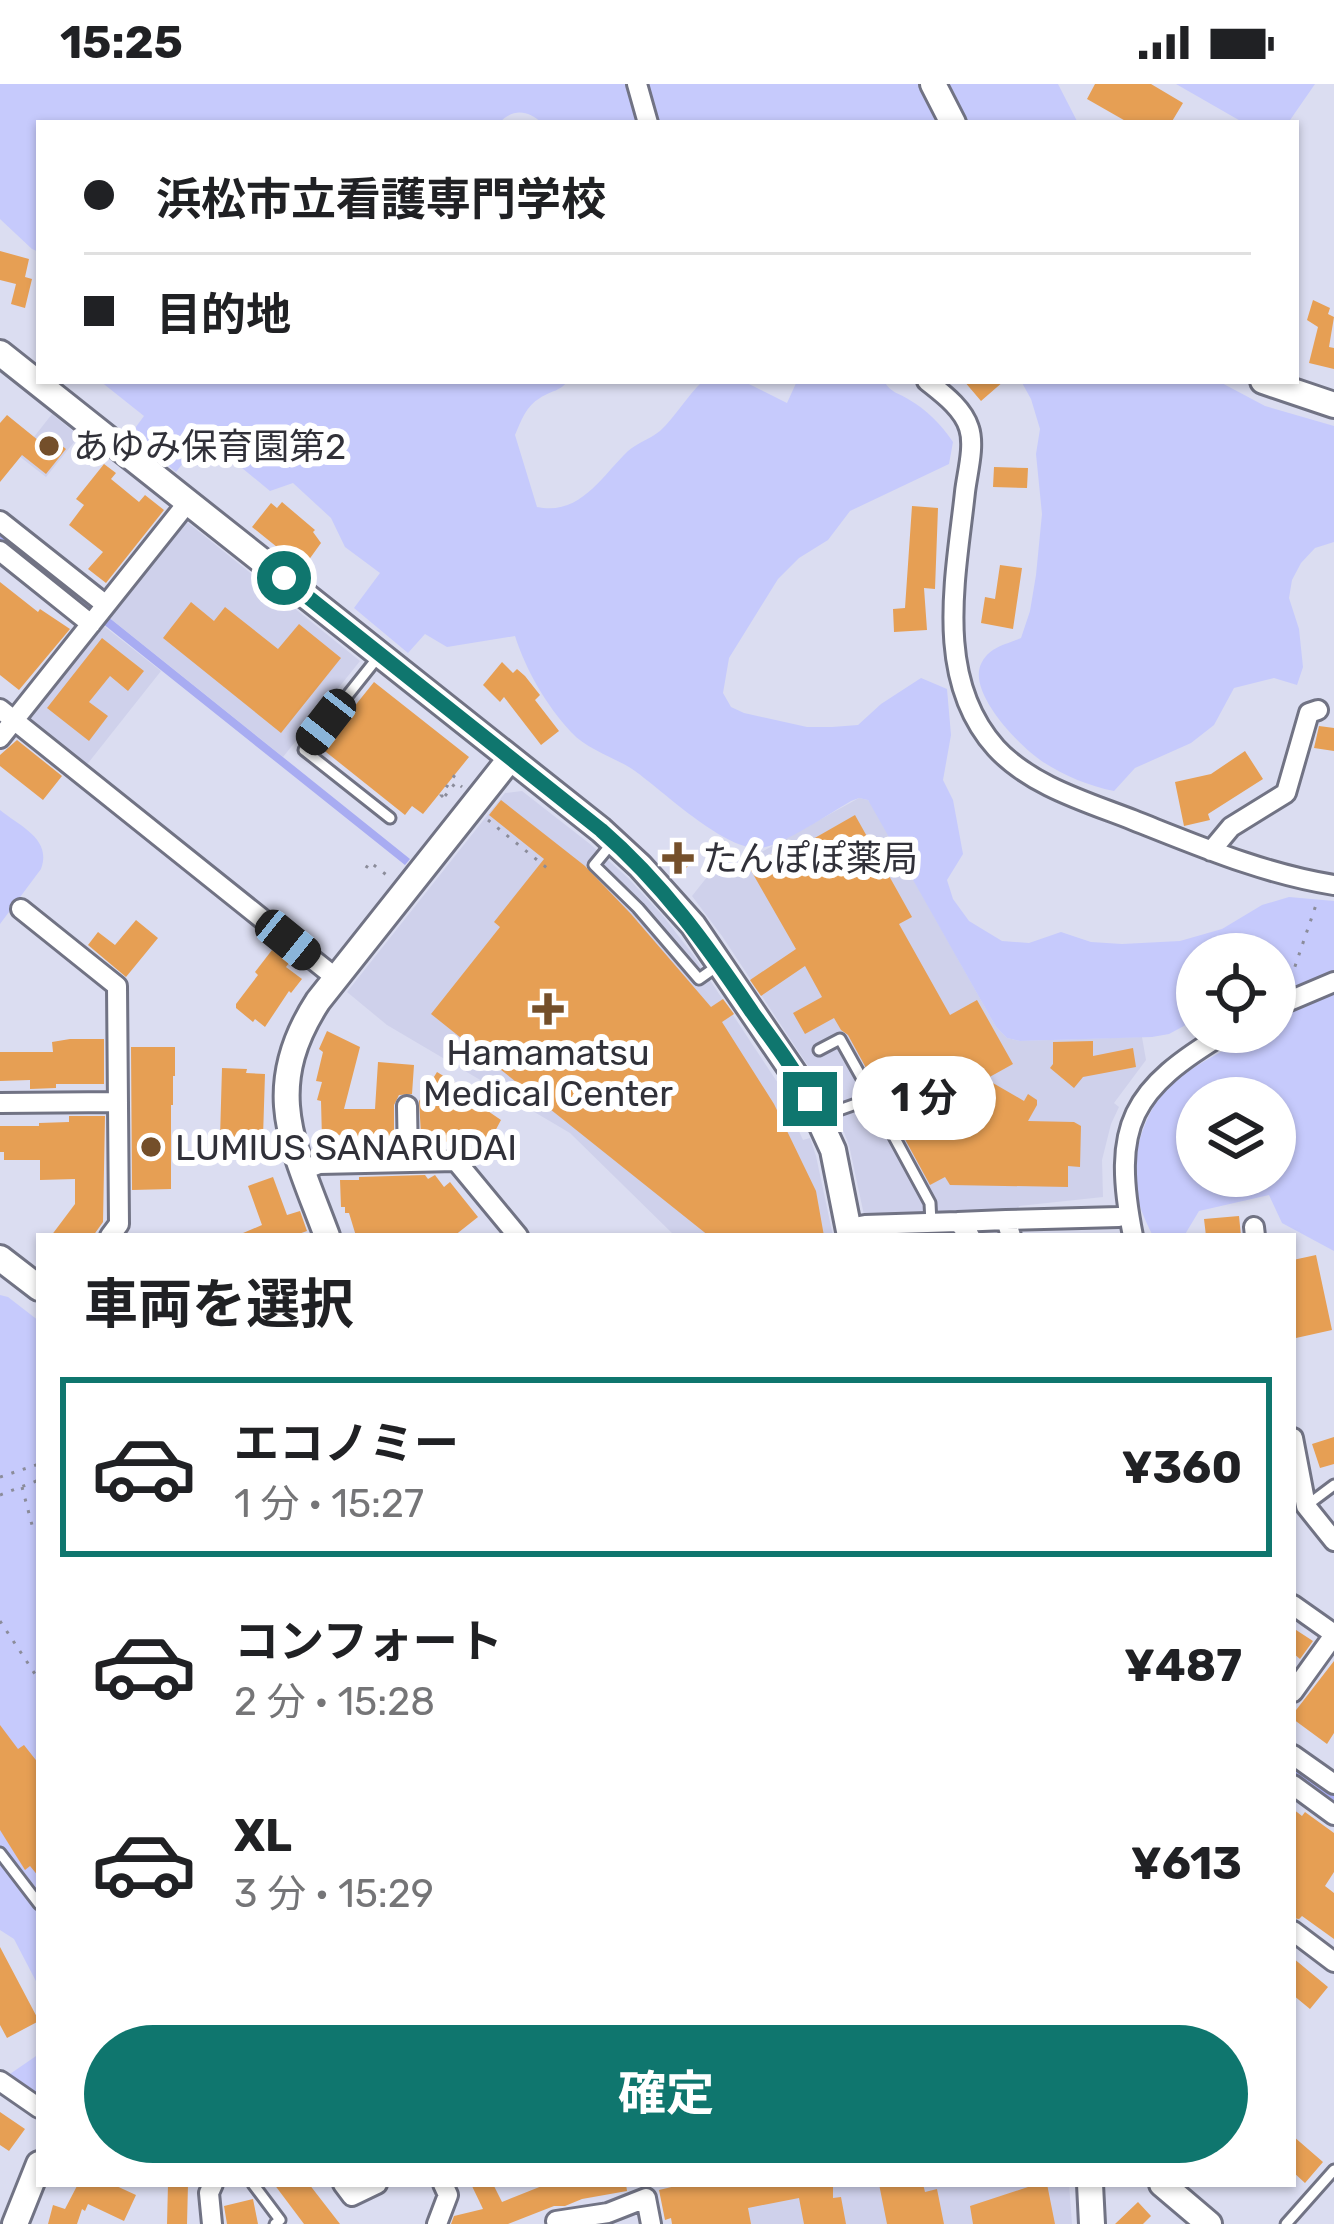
<!DOCTYPE html>
<html lang="ja">
<head>
<meta charset="utf-8">
<style>
  :root { --surface:#fff; --page:#f2f2f2; --text:#202124; --muted:#757577; --line:#e0e0e0; --accent:#0f766e }
  body { margin:0; font-family:Rubik,"Noto Sans JP",sans-serif; background:var(--page); color:var(--text); height:100vh; display:flex; flex-direction:column; font-size:45px; white-space:nowrap }
  * { box-sizing:border-box; margin:0 }
  p { font-size:39px; color:var(--muted) }
  .icon { flex:none; width:66px; height:66px; fill:none; stroke:currentColor; stroke-width:2; stroke-linecap:round; stroke-linejoin:round }
  .map { position:relative; flex:1; overflow:hidden }
  .drawer { position:absolute; left:36px; top:1149px; width:1260px; height:954px; display:flex; flex-direction:column; background:var(--surface); border-radius:0px; box-shadow:0 3px 9px #0004 }
  .drawer>* { flex:none }
  .top-card { position:absolute; left:36px; top:36px; width:1263px; height:264px; border-radius:0px; box-shadow:0 3px 9px #0004; display:grid; align-content:center; height:264px; padding:0 48px; background:var(--surface) }
  .fabs { position:absolute; left:1176px; top:849px; display:grid; gap:24px }
  .fabs a { display:grid; place-items:center; width:120px; height:120px; border-radius:50%; background:var(--surface); box-shadow:0 3px 9px #0004; font-size:60px }
  .end { position:absolute; width:54px; height:54px; margin:-27px; border:15px solid #0f766e; background:#fff; box-shadow:0 0 0 6px #fff }
  .from { border-radius:50% }
  .bubble { position:absolute; height:84px; border-radius:42px; background:var(--surface); box-shadow:0 3px 9px #0004; font-size:39px; font-weight:700; line-height:84px; text-align:center }
  .car { position:absolute; width:36px; height:72px; margin:-36px -18px; border-radius:15px; box-shadow:0 0 9px 3px #0007; background:linear-gradient(#222 24%,#8ab4d8 0 40%,#222 0 76%,#8ab4d8 0 86%,#222 0) }
  .top-card b { display:flex; align-items:center; gap:42px; height:114px; font-size:45px }
  .top-card b+b { border-top:3px solid var(--line) }
  .top-card i { width:30px; height:30px; background:var(--text) }
  ul { padding:0; list-style:none }
  li { display:flex; align-items:center; gap:36px; height:180px; margin:0 24px 18px; padding:0 24px; border:6px solid transparent; border-radius:0px }
  li div { flex:1 }
  li b { display:block; font-size:45px }
  li em { font-style:normal; font-weight:700 }
  li.active { border-color:var(--accent) }
  li>.icon { width:108px; height:108px; stroke-width:1.5 }
  h2 { padding:0 48px; font-size:54px; line-height:144px }
  .primary-button { display:flex; gap:24px; margin-top:auto; padding:24px 48px }
  .primary-button a { flex:1; height:138px; border-radius:72px; background:var(--accent); color:#fff; font-size:48px; font-weight:700; line-height:138px; text-align:center }
  .status { display:flex; justify-content:space-between; align-items:center; height:84px; padding:0 60px; background:var(--surface); direction:ltr }
  .status svg { height:33px; fill:currentColor }
  .map>svg:first-child { display:block }
  .built { fill:#cfd1eb }
  .green { fill:#c6cafc; fill-rule:evenodd }
  .water { fill:#a8acf2 }
  .lines { fill:none; stroke-linecap:round; stroke-linejoin:round }
  .stream { stroke:#a8acf2; stroke-width:6 }
  .building { fill:#e69f54 }
  .service-casing { stroke:#717384; stroke-width:15 }
  .minor-casing { stroke:#717384; stroke-width:24 }
  .tertiary-casing { stroke:#717384; stroke-width:30 }
  .path { stroke:#8b8c9a; stroke-width:3; stroke-dasharray:3 9; stroke-linecap:butt }
  .service { stroke:#fff; stroke-width:9 }
  .minor { stroke:#fff; stroke-width:18 }
  .tertiary { stroke:#fff; stroke-width:24 }
  .route { stroke:#0f766e; stroke-width:15 }
  .poi-dot { fill:#744f2a; stroke:#fff; stroke-width:4.5 }
  .labels { text-anchor:middle; dominant-baseline:central; stroke-width:12; stroke-linejoin:round; paint-order:stroke }
  .poi-label { font-size:36px; fill:#313139; stroke:#fff; text-anchor:start }
</style>
</head>
<body>
<div class="status"><b>15:25</b><svg viewBox="0 0 49 12"><path d="M0 12V9h3v3zM5 12V6h3v6zM10 12V3h3v9zM15 12V0h3v12zM26 1h20v11H26zM47 4h2v5h-2z"/></svg></div>
<div class="map">
<svg width="1334" height="2140" viewBox="0 0 1334 2140">
  <rect width="100%" height="100%" fill="#dbddf1"/>
  <path class="built" d="M52,330L79,352L46,393L19,372Z
    M180,438H187L360,577L283,673L106,531Z
    M100,539L161,587L85,683L29,639L28,629Z
    M522,707L590,760L628,794L663,832L694,872L801,1034L804,1041L798,1045L803,1056L810,1054L816,1072L833,1152H675L570,1049L387,941L347,908L505,709Z
    M859,714L868,716L873,723L996,943L1007,954L1020,957L1142,953L1146,976L1114,1019L1119,1023L1111,1040L1102,1076L1103,1113L1019,1122L1018,1125L864,1131L849,1061L832,1018L722,852L692,812L719,778L729,786Z
    M691,2100H1069L1072,2140H699Z"/>
  <path class="green" d="M0,0H1058L1078,39H542C528,26 513,24 499,39H39V168L32,165L0,135Z
    M1176,0H1315L1288,39H1244Z
    M100,297H568C559,308 552,306 540,314C526,322 521,337 515,351L537,423C580,432 601,393 628,367C637,359 650,355 660,347C676,332 687,312 703,297H743L787,319L797,297H884C891,309 897,308 908,315C927,326 941,340 953,358L949,380L850,427L828,456L799,474L778,495L729,574L723,609L731,623L744,629L807,643H832L858,641L881,620L921,594L947,605L951,651L943,696L953,716L963,770L947,796L953,815L969,837L1002,857L1029,859L1061,848L1091,858L1122,860L1180,857L1222,845L1262,821L1289,813L1334,817V1167L1282,1139L1269,1111L1199,1127L1184,1152H1153C1143,1133 1134,1111 1134,1088C1135,1061 1150,1018 1171,1000C1189,984 1215,972 1236,959L1242,953L1243,948H1275V870H1197V935L1169,950L1152,953L1020,957L1007,954L996,943L868,716L859,714L851,717C830,729 782,762 760,764C725,767 663,707 635,687C615,673 587,666 571,648C546,621 526,586 515,552L447,563L425,550L408,569L354,524L380,489L345,463L331,434L293,399L270,407L214,361L191,369L176,388L130,351L144,332ZM1197,1014H1275V1092H1197Z
    M1021,297H1218L1265,322L1334,342V458L1315,464L1301,479L1292,496L1289,514L1299,545L1303,583L1297,601L1274,594L1234,604L1214,641L1191,659L1135,684L1114,707C1089,702 1065,692 1043,678C1020,663 965,607 982,578C991,562 1006,561 1021,554L1030,527L1036,491L1042,430L1036,370L1040,345L1031,315Z
    M0,726C21,743 52,755 41,785L0,840Z
    M0,1211L8,1213L39,1237V1903L14,1855L0,1846Z
    M39,1970V2015L7,1992Z"/>
  <path class="water" d="M0,447L92,521L88,527L0,457Z
    M107,532L410,775L405,781L102,539Z"/>
  <g class="lines">
    <path class="stream" d="M1293,1684L1334,1713"/>
  </g>
  <path class="building" d="M1095,0H1151L1183,19L1171,39H1129L1087,15Z
    M0,167L29,175L25,193L32,195L25,224L11,220L16,200L0,196Z
    M1313,216L1330,224L1328,230L1334,233L1329,263L1334,264V285L1309,279L1318,243L1307,236Z
    M964,297H1004L981,317Z
    M7,331L44,361L50,352L66,365L46,390L22,371L0,398V339Z
    M104,380L116,389L111,395L139,418L145,411L164,426L106,499L88,485L103,468L69,441L84,421L76,415Z
    M994,383L1028,384L1027,404L993,403Z
    M282,418L315,446L313,448L321,459L303,484L252,443L271,419L277,424Z
    M912,422L938,424L935,505L924,504L927,546L894,548L893,525L905,524Z
    M1000,481L1022,484L1013,545L981,539L985,513L995,515Z
    M0,498L38,528L40,525L70,545L19,606L0,591Z
    M191,518L214,537L225,523L278,565L299,540L341,574L281,649L163,554Z
    M102,554L144,587L128,607L110,592L89,618L108,632L89,657L47,624Z
    M502,578L513,589L517,585L525,592L540,611L535,616L559,647L541,661L504,613L500,618L483,601Z
    M374,598L469,673L423,730L412,722L405,731L321,664Z
    M1319,642L1334,644V667L1314,664Z
    M17,656L62,692L43,716L0,682V671Z
    M1245,667L1263,695L1208,730L1210,736L1184,742L1175,698L1211,690Z
    M501,716L585,782L631,830L711,923L723,915L734,930L722,938L774,1020L816,1107L824,1152H709L431,930L500,843L494,838L544,775L489,731Z
    M855,731L912,833L899,840L950,931L977,916L1013,980L986,995L1024,1017L1028,1010L1037,1016V1021L1028,1037L1074,1038L1081,1042L1080,1083L1068,1082V1103L950,1101L945,1093L930,1101L848,951L841,946L834,934L805,950L793,929L822,913L805,882L761,912L750,896L796,865L749,783L796,757L799,763Z
    M677,763L692,778L681,789L666,774Z
    M136,836L158,854L126,893L88,861L98,848L115,861Z
    M272,866L289,879L286,883L302,895L291,909L289,907L265,943L255,935L253,938L236,924V920L258,891L255,888Z
    M327,947L360,963L344,1025H375L378,978L414,981L412,1010L399,1011L394,1021V1065H372L371,1061H357L352,1048L322,1055L321,1017L317,1016L322,998L316,997L323,968L319,965Z
    M70,955H104V1000H56V1004L30,1005V996L0,997V968H53L52,958Z
    M1093,957V972L1133,964L1136,983L1083,993L1074,1004L1050,984L1053,980V958Z
    M131,963H175V992H173V1021H171V1105L132,1106Z
    M222,984L247,985L246,989L265,990L263,1053L266,1065L230,1076V1074L224,1075L220,1054Z
    M437,988L463,1004L460,1008L501,1036L485,1066L458,1048L457,1058L426,1057V1050H421L419,1017Z
    M69,1032H105L103,1138L93,1152H51L75,1120V1095L40,1096V1076H4V1068H0V1042H39V1039L69,1038Z
    M425,1091L428,1095L435,1091L444,1103L450,1098L478,1133L454,1152H356L349,1129H345V1123H341L340,1096H359V1093Z
    M273,1093L287,1131L300,1127L307,1147L293,1152H236L262,1141L248,1102Z
    M1239,1132L1241,1152H1206L1204,1135Z
    M1316,1171L1332,1246L1296,1254L1293,1246V1176Z
    M1334,1353V1380L1320,1384L1312,1360Z
    M1293,1544L1313,1557L1300,1575L1293,1569Z
    M1334,1577V1649L1327,1660L1293,1635V1630Z
    M0,1641L18,1665L24,1661L39,1680V1793L30,1782L25,1786L0,1746Z
    M1293,1725L1302,1732L1305,1728L1334,1749V1788L1325,1802L1334,1809V1855L1302,1832L1299,1835L1293,1834Z
    M0,1863L39,1937L7,1954L0,1941Z
    M1293,1874L1328,1903L1310,1925L1293,1911Z
    M0,2028L25,2045L9,2067L0,2061Z
    M1293,2052L1323,2078L1305,2099L1293,2088Z
    M78,2100H112L136,2111L124,2137L88,2120L85,2127L82,2125L77,2140H48L53,2121L65,2125Z
    M168,2100H188L187,2140H167Z
    M274,2100H309L340,2140H304Z
    M471,2100H493L502,2118L547,2100H626L627,2107L582,2115L565,2122H554L508,2140H451L454,2132L483,2125Z
    M684,2100H833V2114L841,2113L846,2140H804L799,2114L748,2124L751,2140H672L671,2134L665,2136L659,2106Z
    M879,2100H923L925,2108L937,2105L944,2140H887Z
    M1037,2100H1047L1055,2140H973L970,2122Z
    M253,2115L258,2140H227L224,2122Z
    M1138,2118L1151,2132L1143,2140H1115Z"/>
  <g class="lines">
    <g class="service-casing">
      <path id="service" d="M379,572L304,666L390,734
        M613,758L594,781L638,824L699,895L716,883
        M819,966L840,955L873,1014
        M819,1033L873,1014L930,1119L931,1139
        M1306,1422L1334,1401
        M0,1769L39,1820
        M253,2100L280,2136L275,2140
        M1286,2140L1334,2086"/>
    </g>
    <g class="minor-casing">
      <path id="minor" d="M637,0L648,39
        M927,297C942,309 963,324 969,344C975,362 967,390 965,408C956,492 933,594 996,664C1031,702 1087,718 1133,736C1199,762 1264,790 1334,801
        M0,437L106,521
        M0,467L91,540
        M0,625L336,894
        M0,654L188,418
        M1211,767L1231,743L1286,709L1309,629L1318,626
        M21,825L117,902L119,1140L110,1152
        M1275,923L1334,898
        M0,1019L118,1018
        M407,1022L408,1077
        M303,1086L319,1080L456,1077L518,1152
        M1006,1136L1119,1133
        M958,1138L1006,1136L1011,1152
        M1254,1143L1255,1152
        M849,1144L865,1141L958,1138L970,1152
        M1133,1152C1111,1040 1131,1005 1227,948
        M1293,1354L1306,1422L1334,1457
        M1293,1521L1334,1550
        M1293,1608L1334,1551
        M1293,1671L1334,1700
        M1293,1701L1334,1731
        M1293,1847L1334,1878
        M0,1997L39,2024
        M343,2100L352,2112L377,2100
        M556,2137L608,2129L646,2114L651,2140
        M212,2140L209,2109L213,2100
        M437,2140L448,2111L443,2100"/>
    </g>
    <g class="tertiary-casing">
      <path id="tertiary" d="M933,0L953,39
        M0,269L601,746L640,782L693,841L806,1007L833,1066L850,1152
        M1263,297L1334,321
        M327,1152C294,1063 260,1006 318,917L509,676
        M0,1174L39,1204
        M1090,2100L1092,2140
        M1162,2100L1209,2140
        M15,2140L39,2080"/>
    </g>
    <path class="path" d="M445,712L456,698L462,703
      M443,713L441,711L459,685
      M488,736L547,784
      M366,784L370,778L389,793
      M1291,894L1317,818
      M0,1393L39,1380
      M22,1403L32,1441L39,1439
      M0,1411L39,1396
      M0,1537L39,1596
      M38,1783L39,1785"/>
    <use href="#service" class="service"/>
    <use href="#minor" class="minor"/>
    <use href="#tertiary" class="tertiary"/>
  </g>
  <g class="lines">
    <path class="route" d="M284,494L601,746C662,799 707,861 752,928C772,956 794,984 810,1015"/>
  </g>
  <g class="poi-dot">
    <circle cx="49" cy="362" r="12"/>
    <path d="M672 756h12v12h12v12h-12v12h-12v-12h-12v-12h12z"/>
    <path d="M542 907h12v12h12v12h-12v12h-12v-12h-12v-12h12z"/>
    <circle cx="151" cy="1063" r="12"/>
  </g>
  <g class="labels">
    <g class="poi-label">
      <text x="73" y="362">あゆみ保育園第2</text>
      <text x="702" y="774">たんぽぽ薬局</text>
      <text x="548" y="968" text-anchor="middle">Hamamatsu<tspan x="548" dy="41">Medical Center</tspan></text>
      <text x="175" y="1063">LUMIUS SANARUDAI</text>
    </g>
  </g>
</svg>
<div class="fabs">
<a><svg class="icon" aria-label="locate" viewBox="0 0 24 24"><circle cx="12" cy="12" r="6"/><path d="M12 2v4M12 18v4M2 12h4M18 12h4"/></svg></a>
<a><svg class="icon" aria-label="layers" viewBox="0 0 24 24"><path d="M12 4l9 5-9 5-9-5zM3 14l9 5 9-5"/></svg></a>
</div>
<i class="end from" style="left:284px;top:494px"></i>
<i class="end" style="left:810px;top:1015px"></i>
<div class="bubble" style="left:852px;top:972px;width:144px">1 分</div>
<i class="car" style="left:326px;top:638px;rotate:218deg"></i>
<i class="car" style="left:288px;top:856px;rotate:129deg"></i>
<div class="top-card">
<b><i class="from"></i>浜松市立看護専門学校</b>
<b><i></i>目的地</b>
</div>
<section class="drawer">
<h2>車両を選択</h2>
<ul>
<li class="active"><svg class="icon" aria-label="car" viewBox="0 0 24 24"><path d="M5 17H2v-5l4-1 3-4h7l3 4 3 1v5h-3M9 17h6M6 11h13"/><circle cx="7" cy="17" r="2"/><circle cx="17" cy="17" r="2"/></svg><div><b>エコノミー</b><p>1 分 · 15:27</p></div><em>¥360</em></li>
<li><svg class="icon" aria-label="car" viewBox="0 0 24 24"><path d="M5 17H2v-5l4-1 3-4h7l3 4 3 1v5h-3M9 17h6M6 11h13"/><circle cx="7" cy="17" r="2"/><circle cx="17" cy="17" r="2"/></svg><div><b>コンフォート</b><p>2 分 · 15:28</p></div><em>¥487</em></li>
<li><svg class="icon" aria-label="car" viewBox="0 0 24 24"><path d="M5 17H2v-5l4-1 3-4h7l3 4 3 1v5h-3M9 17h6M6 11h13"/><circle cx="7" cy="17" r="2"/><circle cx="17" cy="17" r="2"/></svg><div><b>XL</b><p>3 分 · 15:29</p></div><em>¥613</em></li>
</ul>
<div class="primary-button"><a>確定</a></div>
</section>
</div>
</body>
</html>
